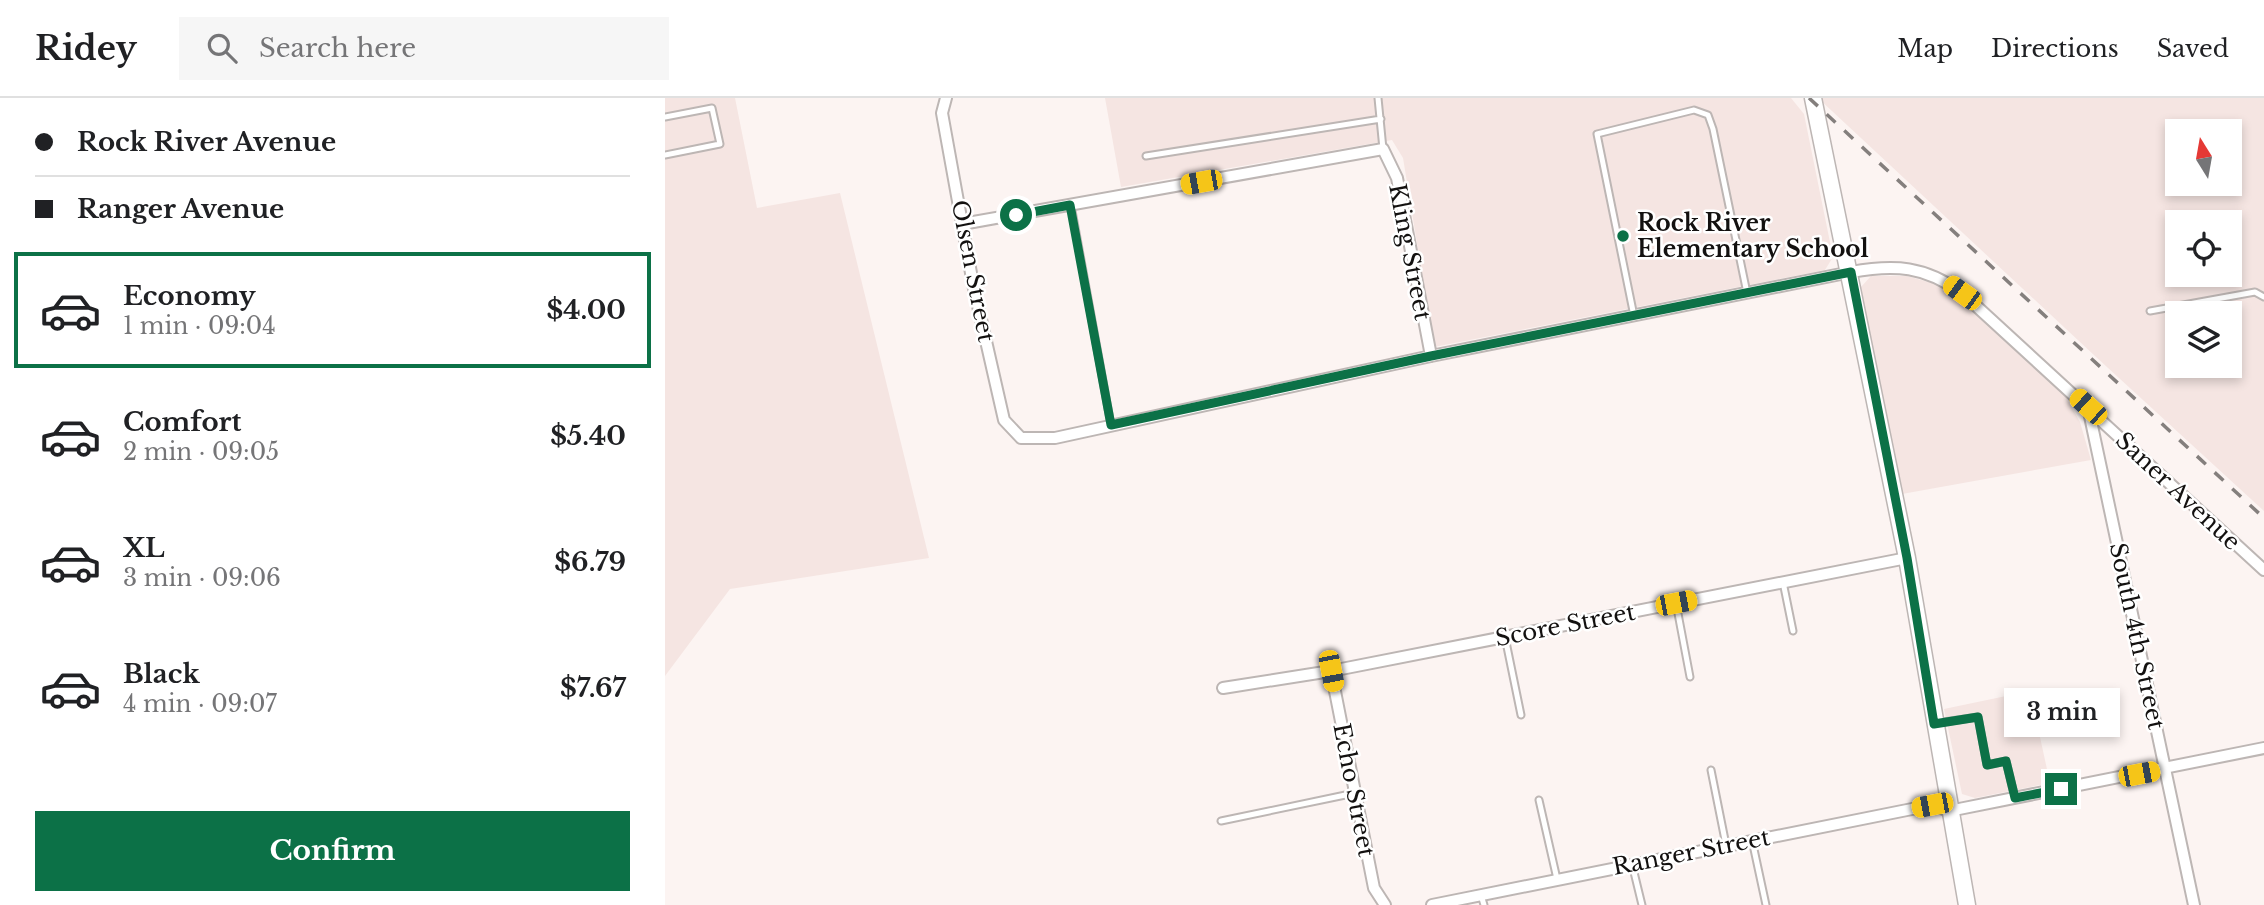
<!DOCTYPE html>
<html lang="en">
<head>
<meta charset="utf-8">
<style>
  :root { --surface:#fff; --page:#f6f6f6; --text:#202124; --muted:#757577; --line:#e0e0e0; --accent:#0c7147 }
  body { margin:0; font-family:"Libre Baskerville",serif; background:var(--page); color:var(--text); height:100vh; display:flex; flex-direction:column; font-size:26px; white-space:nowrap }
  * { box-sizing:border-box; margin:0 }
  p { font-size:23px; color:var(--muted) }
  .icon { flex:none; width:38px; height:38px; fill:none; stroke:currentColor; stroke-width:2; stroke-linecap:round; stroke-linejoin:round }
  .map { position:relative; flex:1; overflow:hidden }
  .details { display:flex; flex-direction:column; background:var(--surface); width:665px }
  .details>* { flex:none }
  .top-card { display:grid; align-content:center; height:154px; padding:0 35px; background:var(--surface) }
  .needle { width:46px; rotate:349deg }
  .buttons { position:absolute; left:1500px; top:21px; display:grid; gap:14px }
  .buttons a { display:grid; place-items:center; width:77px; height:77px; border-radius:0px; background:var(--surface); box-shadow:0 4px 10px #0003; font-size:35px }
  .end { position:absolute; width:32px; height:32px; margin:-16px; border:9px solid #0c7147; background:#fff; box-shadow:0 0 0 4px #fff }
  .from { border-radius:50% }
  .bubble { position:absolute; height:49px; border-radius:0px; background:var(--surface); box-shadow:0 4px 10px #0003; font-size:23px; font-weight:700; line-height:49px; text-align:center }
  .car { position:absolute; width:21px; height:42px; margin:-21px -10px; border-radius:9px; box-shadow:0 0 5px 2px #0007; background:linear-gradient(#f5c518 24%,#345 0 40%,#f5c518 0 76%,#345 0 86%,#f5c518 0) }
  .top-card b { display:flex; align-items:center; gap:24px; height:66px; font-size:26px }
  .top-card b+b { border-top:2px solid var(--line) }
  .top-card i { width:18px; height:18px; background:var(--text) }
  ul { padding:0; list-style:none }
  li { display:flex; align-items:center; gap:21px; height:116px; margin:0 14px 10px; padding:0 21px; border:4px solid transparent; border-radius:0px }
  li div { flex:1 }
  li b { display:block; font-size:26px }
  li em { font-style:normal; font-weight:700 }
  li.on { border-color:var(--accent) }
  li>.icon { width:63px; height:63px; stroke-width:1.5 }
  .action { display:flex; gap:14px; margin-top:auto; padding:14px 35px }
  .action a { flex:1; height:80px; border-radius:0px; background:var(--accent); color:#fff; font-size:28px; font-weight:700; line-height:80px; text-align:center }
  header { display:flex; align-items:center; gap:42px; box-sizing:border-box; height:98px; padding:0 35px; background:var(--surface); border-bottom:2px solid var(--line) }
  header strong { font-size:33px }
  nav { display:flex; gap:38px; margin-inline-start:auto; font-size:24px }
  .search { width:490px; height:63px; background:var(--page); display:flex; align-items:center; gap:18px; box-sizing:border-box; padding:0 24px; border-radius:0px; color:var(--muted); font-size:26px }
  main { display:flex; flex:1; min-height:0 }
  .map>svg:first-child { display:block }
  .built { fill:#f5e5e2; fill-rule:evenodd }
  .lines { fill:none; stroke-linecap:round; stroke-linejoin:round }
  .lane-casing { stroke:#bdb6b4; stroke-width:9 }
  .street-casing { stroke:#bdb6b4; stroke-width:14 }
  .secondary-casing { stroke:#bdb6b4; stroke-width:19 }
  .lane { stroke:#fff; stroke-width:5 }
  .street { stroke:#fff; stroke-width:10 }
  .secondary { stroke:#fff; stroke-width:16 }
  .rail { stroke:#847f7d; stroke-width:3.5; stroke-dasharray:12 12; stroke-linecap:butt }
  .route { stroke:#0c7147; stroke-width:9 }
  .poi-dot { fill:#0c7147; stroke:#fff; stroke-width:2.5 }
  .labels { text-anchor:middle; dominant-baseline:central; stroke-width:5; stroke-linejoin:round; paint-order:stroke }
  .poi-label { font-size:23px; font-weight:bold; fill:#131110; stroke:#fff; text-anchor:start }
  .street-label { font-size:23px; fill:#131110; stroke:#fff }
</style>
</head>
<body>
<header>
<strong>Ridey</strong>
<div class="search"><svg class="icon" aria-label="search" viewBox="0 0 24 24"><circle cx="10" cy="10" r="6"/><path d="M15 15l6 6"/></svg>Search here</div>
<nav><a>Map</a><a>Directions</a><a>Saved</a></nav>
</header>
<main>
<section class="details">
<div class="top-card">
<b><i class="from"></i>Rock River Avenue</b>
<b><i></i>Ranger Avenue</b>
</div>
<ul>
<li class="on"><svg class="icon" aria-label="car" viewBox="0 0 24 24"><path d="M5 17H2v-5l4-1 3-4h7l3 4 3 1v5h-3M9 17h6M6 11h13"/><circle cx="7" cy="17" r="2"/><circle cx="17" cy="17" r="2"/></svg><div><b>Economy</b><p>1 min · 09:04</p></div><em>$4.00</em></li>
<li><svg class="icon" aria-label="car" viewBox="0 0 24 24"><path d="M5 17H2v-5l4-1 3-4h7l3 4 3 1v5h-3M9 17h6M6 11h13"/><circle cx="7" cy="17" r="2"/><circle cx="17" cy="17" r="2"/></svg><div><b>Comfort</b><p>2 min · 09:05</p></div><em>$5.40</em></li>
<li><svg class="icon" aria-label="car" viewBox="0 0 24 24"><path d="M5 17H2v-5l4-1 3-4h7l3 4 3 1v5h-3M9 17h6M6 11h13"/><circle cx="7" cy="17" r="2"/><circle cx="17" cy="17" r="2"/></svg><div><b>XL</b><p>3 min · 09:06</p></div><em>$6.79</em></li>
<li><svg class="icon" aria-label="car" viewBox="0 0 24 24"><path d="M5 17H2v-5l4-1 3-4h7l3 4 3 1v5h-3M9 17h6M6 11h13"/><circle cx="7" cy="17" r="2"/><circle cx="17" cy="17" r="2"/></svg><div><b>Black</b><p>4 min · 09:07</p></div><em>$7.67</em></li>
</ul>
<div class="action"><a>Confirm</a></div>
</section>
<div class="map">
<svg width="1599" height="807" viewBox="0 0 1599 807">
  <rect width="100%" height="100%" fill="#fcf4f2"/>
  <path class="built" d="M0,0H70L92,110L175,95L264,460L65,491L0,578Z
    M440,0H1126L1139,16L1168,159L1160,172L769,249L738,60L727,42L456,89Z
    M1153,0H1599V413L1430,258ZM1512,33H1564V86H1512ZM1512,124H1564V177H1512ZM1512,215H1564V268H1512Z
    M1206,178H1242L1274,187L1291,196L1399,296L1415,324L1426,362L1237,396L1196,189Z
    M1365,593L1385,685L1310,700L1297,696L1279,611Z"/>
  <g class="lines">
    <g class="lane-casing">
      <path id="lane" d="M713,0L718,51
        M0,19L47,10L55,46L0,57
        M481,58L716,21
        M406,107L446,327
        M1485,213L1590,194L1599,199
        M969,218L932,36L1029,12L1043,17L1048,31L1082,195
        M1118,484L1128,533
        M1011,505L1025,579
        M840,539L856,617
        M1272,625L1313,619L1322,667L1341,663L1350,700
        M1046,672L1061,747
        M874,702L892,781
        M556,723L690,695
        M1087,742L1101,807
        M967,766L977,807
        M816,797L819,807"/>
    </g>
    <g class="street-casing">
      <path id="street" d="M281,0L277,15L308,186L339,322L356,340H390L766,258L1186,174C1230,166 1260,168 1297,195L1599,472
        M297,126L718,51L732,80L766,258
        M1423,309L1529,807
        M666,573L709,790L720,807
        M558,590L666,573L1242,460
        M767,807L1267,707L1284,713L1599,650"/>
    </g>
    <g class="secondary-casing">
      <path id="secondary" d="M1148,0L1242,460L1302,807"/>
    </g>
    <use href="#lane" class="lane"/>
    <use href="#street" class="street"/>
    <use href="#secondary" class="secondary"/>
    <path class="rail" d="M1144,0L1599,420"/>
  </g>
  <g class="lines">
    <path class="route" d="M351,117L405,107L446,327L766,258L1186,174L1242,460L1269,626L1313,619L1322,667L1341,663L1350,700L1396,691"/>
  </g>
  <circle class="poi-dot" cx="958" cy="138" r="7"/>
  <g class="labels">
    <g class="poi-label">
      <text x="972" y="125">Rock River<tspan x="972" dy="26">Elementary School</tspan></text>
    </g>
    <g class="street-label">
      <text transform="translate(745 154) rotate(79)">Kling Street</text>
      <text transform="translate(308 173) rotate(79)">Olsen Street</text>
      <text transform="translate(1513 393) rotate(43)">Saner Avenue</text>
      <text transform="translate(900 527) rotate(-11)">Score Street</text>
      <text transform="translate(1472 538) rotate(78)">South 4th Street</text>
      <text transform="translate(689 692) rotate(79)">Echo Street</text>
      <text transform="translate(1026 754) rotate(-11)">Ranger Street</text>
    </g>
  </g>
</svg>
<div class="buttons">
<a><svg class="needle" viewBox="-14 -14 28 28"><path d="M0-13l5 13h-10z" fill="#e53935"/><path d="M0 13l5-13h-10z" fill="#757577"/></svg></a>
<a><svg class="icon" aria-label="locate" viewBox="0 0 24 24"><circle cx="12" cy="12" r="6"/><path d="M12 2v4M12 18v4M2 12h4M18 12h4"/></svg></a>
<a><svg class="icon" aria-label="layers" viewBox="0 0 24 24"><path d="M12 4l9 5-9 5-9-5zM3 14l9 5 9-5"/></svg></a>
</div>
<i class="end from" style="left:351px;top:117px"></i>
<i class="end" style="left:1396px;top:691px"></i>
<div class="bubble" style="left:1339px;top:590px;width:116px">3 min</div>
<i class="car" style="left:536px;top:84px;rotate:260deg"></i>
<i class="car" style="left:1297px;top:195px;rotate:306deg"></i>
<i class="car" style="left:1423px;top:309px;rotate:312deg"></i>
<i class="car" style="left:1011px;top:505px;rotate:79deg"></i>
<i class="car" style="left:666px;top:573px;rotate:169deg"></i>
<i class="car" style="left:1474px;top:676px;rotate:79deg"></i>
<i class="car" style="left:1267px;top:707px;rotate:259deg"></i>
</div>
</main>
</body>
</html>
